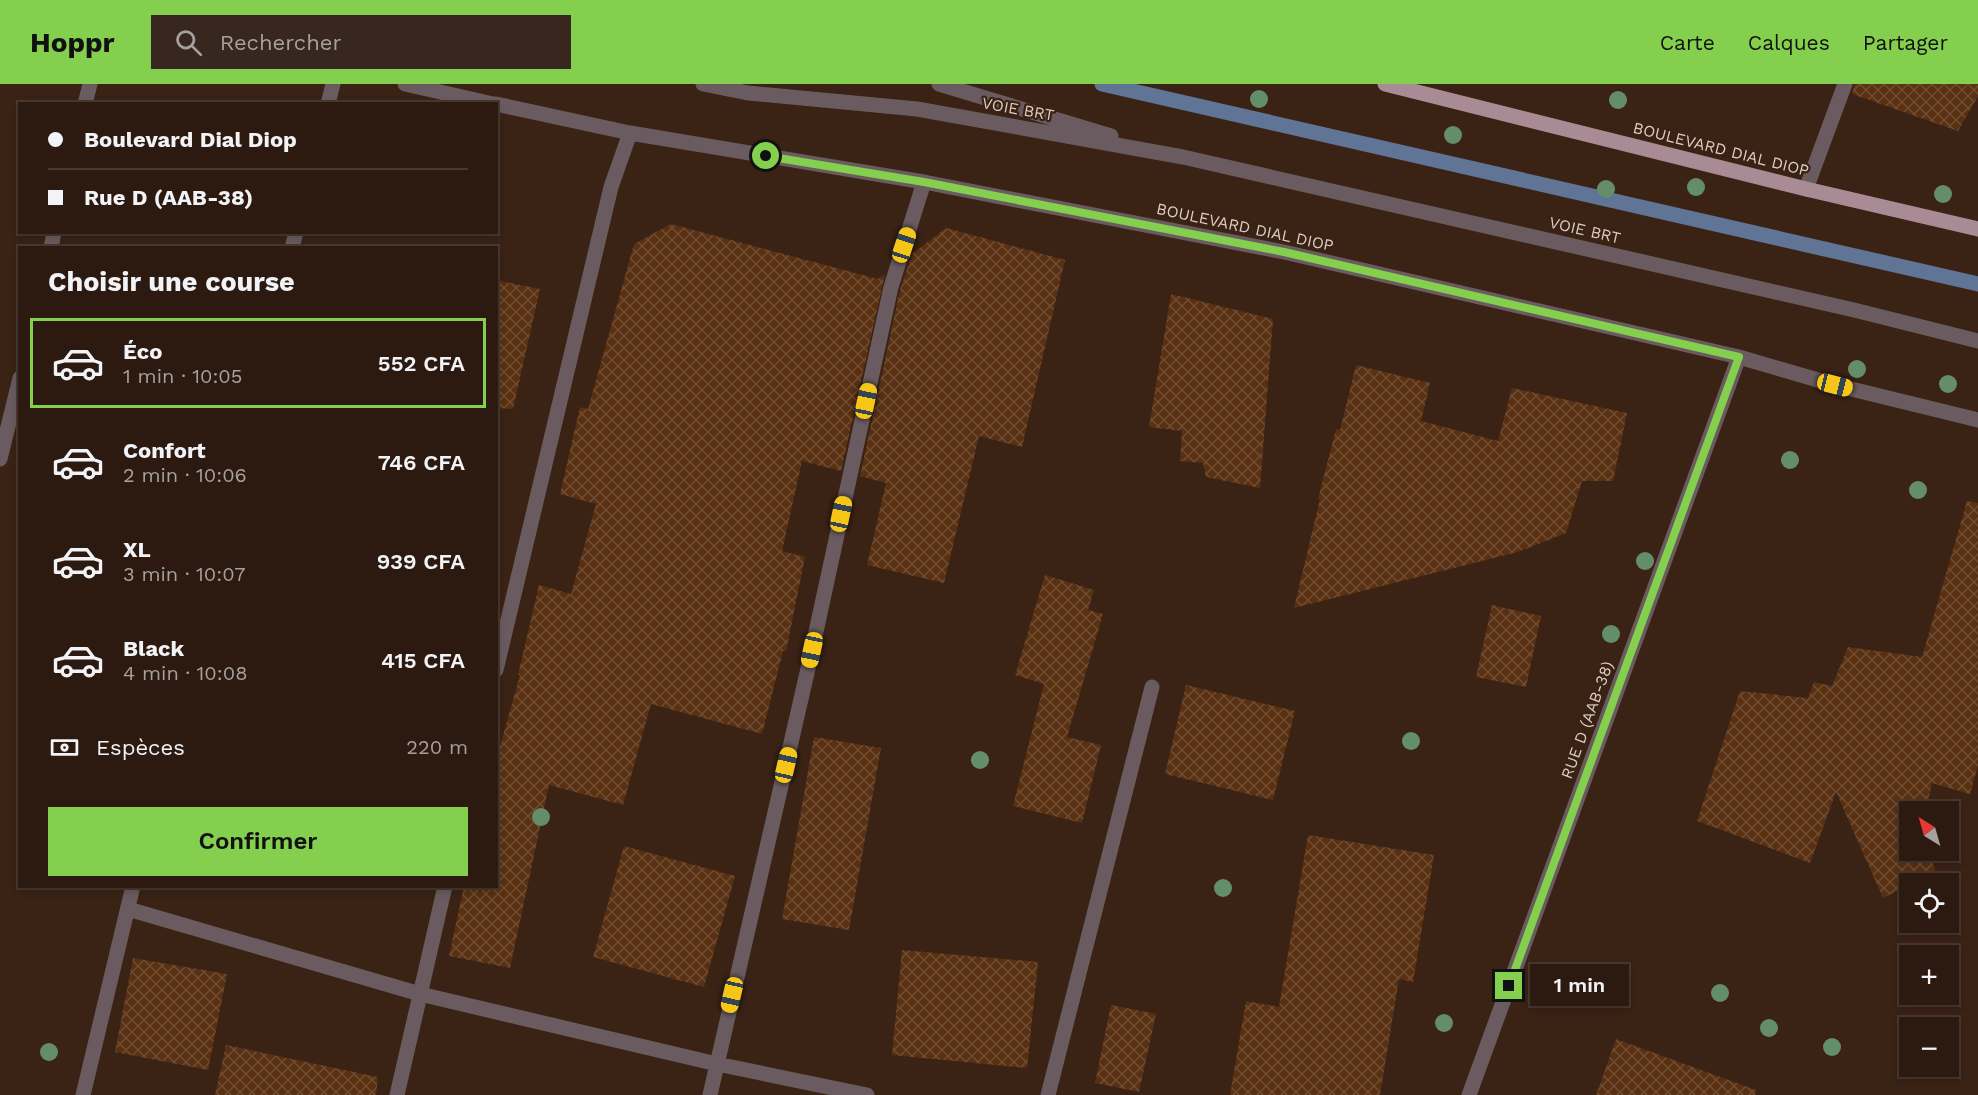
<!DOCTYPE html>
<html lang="fr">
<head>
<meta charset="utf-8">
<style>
  :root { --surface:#2c1a10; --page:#38271e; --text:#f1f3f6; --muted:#a6a19f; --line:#483830; --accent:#84cf4d }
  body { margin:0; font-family:"Work Sans",sans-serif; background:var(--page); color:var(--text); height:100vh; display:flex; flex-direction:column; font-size:22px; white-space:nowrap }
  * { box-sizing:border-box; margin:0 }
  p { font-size:20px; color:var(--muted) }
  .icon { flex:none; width:33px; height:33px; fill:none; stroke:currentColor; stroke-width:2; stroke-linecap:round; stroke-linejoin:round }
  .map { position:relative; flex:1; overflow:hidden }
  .panel { position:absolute; left:18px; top:162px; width:480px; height:642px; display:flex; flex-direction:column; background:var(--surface); border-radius:0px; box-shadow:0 3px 9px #0003,0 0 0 2px var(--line) }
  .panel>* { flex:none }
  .guide { position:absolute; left:18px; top:18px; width:480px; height:132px; border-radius:0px; box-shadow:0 3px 9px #0003,0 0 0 2px var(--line); display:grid; align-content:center; height:132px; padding:0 30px; background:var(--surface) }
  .needle { width:39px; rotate:323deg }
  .tools { position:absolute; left:1899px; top:717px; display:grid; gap:12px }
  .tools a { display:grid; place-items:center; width:60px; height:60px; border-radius:0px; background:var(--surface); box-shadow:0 3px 9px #0003,0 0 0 2px var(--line); font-size:30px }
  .end { position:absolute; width:27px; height:27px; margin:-14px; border:8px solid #84cf4d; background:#111; box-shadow:0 0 0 3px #111 }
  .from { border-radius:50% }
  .bubble { position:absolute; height:42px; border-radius:0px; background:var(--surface); box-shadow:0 3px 9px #0003,0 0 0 2px var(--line); font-size:20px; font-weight:600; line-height:42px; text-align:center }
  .car { position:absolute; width:18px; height:36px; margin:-18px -9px; border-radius:8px; box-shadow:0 0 4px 2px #0007; background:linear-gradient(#f5c518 24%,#345 0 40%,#f5c518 0 76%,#345 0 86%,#f5c518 0) }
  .guide b { display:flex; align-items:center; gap:21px; height:57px; font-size:22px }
  .guide b+b { border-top:2px solid var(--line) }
  .guide i { width:15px; height:15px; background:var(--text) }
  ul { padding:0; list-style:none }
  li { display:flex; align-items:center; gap:18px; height:90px; margin:0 12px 9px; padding:0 18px; border:3px solid transparent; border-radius:0px }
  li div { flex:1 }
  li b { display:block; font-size:22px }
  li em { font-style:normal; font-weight:600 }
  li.on { border-color:var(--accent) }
  li>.icon { width:54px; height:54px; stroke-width:1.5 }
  h2 { padding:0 30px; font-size:27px; line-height:72px }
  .pay { display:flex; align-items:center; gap:15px; height:66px; padding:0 30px; font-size:22px }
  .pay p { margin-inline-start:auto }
  .primary-button { display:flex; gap:12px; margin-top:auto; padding:12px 30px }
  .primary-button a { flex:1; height:69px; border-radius:0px; background:var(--accent); color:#111; font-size:24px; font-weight:600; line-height:69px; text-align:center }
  header { display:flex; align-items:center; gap:36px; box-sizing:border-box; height:84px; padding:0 30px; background:var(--accent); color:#111 }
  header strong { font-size:28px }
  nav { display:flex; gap:33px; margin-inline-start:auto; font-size:21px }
  .search { width:420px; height:54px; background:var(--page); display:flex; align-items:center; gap:15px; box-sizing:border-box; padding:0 21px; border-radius:0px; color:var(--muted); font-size:22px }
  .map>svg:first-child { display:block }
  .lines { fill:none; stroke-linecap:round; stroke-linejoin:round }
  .stream { stroke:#607595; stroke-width:15 }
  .building { fill:url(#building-cross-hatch) }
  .minor { stroke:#695b5f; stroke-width:15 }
  .major { stroke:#a88b94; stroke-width:15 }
  .tree { fill:#648e69 }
  .route { stroke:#84cf4d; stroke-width:8 }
  .labels { text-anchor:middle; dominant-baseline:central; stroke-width:4.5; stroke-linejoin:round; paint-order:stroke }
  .street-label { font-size:16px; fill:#decdc5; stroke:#3a2215 }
</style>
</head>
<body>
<header>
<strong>Hoppr</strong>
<div class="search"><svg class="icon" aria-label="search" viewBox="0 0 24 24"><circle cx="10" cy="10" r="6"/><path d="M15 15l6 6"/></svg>Rechercher</div>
<nav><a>Carte</a><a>Calques</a><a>Partager</a></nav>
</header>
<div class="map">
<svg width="1978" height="1011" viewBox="0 0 1978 1011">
  <defs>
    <pattern id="building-cross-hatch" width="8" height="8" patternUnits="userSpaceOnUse" patternTransform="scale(1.5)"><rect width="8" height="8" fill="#593011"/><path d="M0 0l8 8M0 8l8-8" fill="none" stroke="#704d32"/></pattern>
  </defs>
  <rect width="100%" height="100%" fill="#3a2215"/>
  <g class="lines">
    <path class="stream" d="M1102,0L1978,200"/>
  </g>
  <path class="building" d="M1855,0H1978V12L1958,47L1852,10Z
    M671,140L878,195L885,190L841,387L802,377L782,467L805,473L786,567H783L762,650L651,620L623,721L549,701L510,884L449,872L464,802H496V677L520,591H518L539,501L571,510L596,420L560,410L580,323L588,325L634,160Z
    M946,144L1065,176L1022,363L979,352L944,499L867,481L886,399L860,392L900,206L912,170Z
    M496,196L540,205L513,325L496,324Z
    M1171,210L1273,235L1260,404L1206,393L1203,379L1180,377L1182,347L1149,343Z
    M1356,281L1430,299L1421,337L1498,357L1512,304L1627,329L1613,397H1582L1566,449L1518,468L1294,524L1320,415H1318L1336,345L1340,346Z
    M1967,417L1978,419V681L1970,710L1932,699L1926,728H1910V766H1927L1936,788L1910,800V801L1883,814L1836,708L1810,779L1697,737L1740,607L1808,614L1814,598L1832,602L1848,563L1922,573Z
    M1045,491L1094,506L1088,526L1103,530L1067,653L1101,661L1082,739L1013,722L1044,600L1015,591Z
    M1492,521L1541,532L1526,603L1476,593Z
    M1186,601L1295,627L1273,716L1165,690Z
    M814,653L881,664L849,846L782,835Z
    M1308,751L1434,771L1413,898L1399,895L1380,1011H1230L1246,917L1279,923Z
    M624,762L735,792L704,903L593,873Z
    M902,866L1038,878L1027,984L892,971Z
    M133,874L227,890L208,986L115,968Z
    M1111,921L1156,930L1139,1008L1095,999Z
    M1616,955L1756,1006L1755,1011H1596Z
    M226,961L378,993L376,1011H215Z"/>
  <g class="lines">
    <path class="minor" d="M405,0L493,20
      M703,0L748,9L917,25L1183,73L1854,226L1978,257
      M939,0L1111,52
      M85,20L90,0
      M328,20L333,0
      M496,20L630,49L924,98L1284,168L1739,273L1835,301L1978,336
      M1806,105L1845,0
      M51,164L54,148
      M292,164L296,148
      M0,375L20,294
      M496,586L611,103L630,49
      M128,825L420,910L717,980L867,1011
      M83,1011L133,802
      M397,1011L445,802
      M710,1011L807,589L891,203L924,98
      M1048,1011L1152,603
      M1469,1011L1739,273"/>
    <path class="major" d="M1385,0L1806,105L1978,145"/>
  </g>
  <g class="tree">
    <circle cx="1259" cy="15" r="9"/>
    <circle cx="1618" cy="16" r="9"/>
    <circle cx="1453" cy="51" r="9"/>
    <circle cx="1696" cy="103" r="9"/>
    <circle cx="1606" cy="105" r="9"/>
    <circle cx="1943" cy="110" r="9"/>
    <circle cx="1857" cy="285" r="9"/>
    <circle cx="1948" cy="300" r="9"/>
    <circle cx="1790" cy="376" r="9"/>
    <circle cx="1918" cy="406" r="9"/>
    <circle cx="1645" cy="477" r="9"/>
    <circle cx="1611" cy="550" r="9"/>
    <circle cx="1411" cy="657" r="9"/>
    <circle cx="980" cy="676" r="9"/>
    <circle cx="541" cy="733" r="9"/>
    <circle cx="1223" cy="804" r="9"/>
    <circle cx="1720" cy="909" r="9"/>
    <circle cx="1444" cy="939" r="9"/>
    <circle cx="1769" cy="944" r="9"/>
    <circle cx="1832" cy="963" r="9"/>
    <circle cx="49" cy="968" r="9"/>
  </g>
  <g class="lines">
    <path class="route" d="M766,72L924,98L1284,168L1739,273L1509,902"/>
  </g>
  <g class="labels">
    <g class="street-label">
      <text transform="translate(1018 25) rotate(10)">VOIE BRT</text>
      <text transform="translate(1721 65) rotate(14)">BOULEVARD DIAL DIOP</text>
      <text transform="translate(1245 143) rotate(12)">BOULEVARD DIAL DIOP</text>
      <text transform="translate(1585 146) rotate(13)">VOIE BRT</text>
      <text transform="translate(1587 636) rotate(-70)">RUE D (AAB-38)</text>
    </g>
  </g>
</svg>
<div class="tools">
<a><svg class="needle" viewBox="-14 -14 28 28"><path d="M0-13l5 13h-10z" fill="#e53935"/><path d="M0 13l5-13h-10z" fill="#a6a19f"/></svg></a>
<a><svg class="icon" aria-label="locate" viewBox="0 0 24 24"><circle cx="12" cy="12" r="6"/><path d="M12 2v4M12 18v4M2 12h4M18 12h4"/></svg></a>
<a>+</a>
<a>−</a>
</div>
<i class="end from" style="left:766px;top:72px"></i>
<i class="end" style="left:1509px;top:902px"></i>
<div class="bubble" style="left:1530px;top:880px;width:99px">1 min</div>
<i class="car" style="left:904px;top:161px;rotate:18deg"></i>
<i class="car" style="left:1835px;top:301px;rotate:104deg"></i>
<i class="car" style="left:866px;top:317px;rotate:12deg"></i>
<i class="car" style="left:841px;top:430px;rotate:12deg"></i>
<i class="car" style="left:812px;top:566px;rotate:192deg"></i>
<i class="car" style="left:786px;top:681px;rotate:13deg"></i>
<i class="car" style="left:732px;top:911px;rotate:193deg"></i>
<div class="guide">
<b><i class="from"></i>Boulevard Dial Diop</b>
<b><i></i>Rue D (AAB-38)</b>
</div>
<section class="panel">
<h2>Choisir une course</h2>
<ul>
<li class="on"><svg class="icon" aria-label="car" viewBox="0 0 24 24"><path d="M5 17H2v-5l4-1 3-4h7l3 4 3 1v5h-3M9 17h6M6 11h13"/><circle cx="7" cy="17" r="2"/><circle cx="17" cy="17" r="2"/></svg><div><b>Éco</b><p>1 min · 10:05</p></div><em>552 CFA</em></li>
<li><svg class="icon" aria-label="car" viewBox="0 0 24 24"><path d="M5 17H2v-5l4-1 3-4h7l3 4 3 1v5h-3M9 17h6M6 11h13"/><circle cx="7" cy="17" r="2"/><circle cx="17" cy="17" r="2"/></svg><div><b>Confort</b><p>2 min · 10:06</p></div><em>746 CFA</em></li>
<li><svg class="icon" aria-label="car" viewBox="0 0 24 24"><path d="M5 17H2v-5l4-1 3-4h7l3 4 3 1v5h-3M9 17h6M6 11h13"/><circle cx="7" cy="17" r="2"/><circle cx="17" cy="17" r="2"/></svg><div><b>XL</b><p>3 min · 10:07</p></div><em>939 CFA</em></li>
<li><svg class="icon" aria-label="car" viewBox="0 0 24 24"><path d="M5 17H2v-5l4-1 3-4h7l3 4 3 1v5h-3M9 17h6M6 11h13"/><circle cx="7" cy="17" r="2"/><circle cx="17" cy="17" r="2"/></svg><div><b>Black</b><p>4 min · 10:08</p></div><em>415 CFA</em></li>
</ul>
<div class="pay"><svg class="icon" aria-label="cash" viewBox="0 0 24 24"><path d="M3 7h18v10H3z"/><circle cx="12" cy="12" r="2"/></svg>Espèces<p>220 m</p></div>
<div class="primary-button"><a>Confirmer</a></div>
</section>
</div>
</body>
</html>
